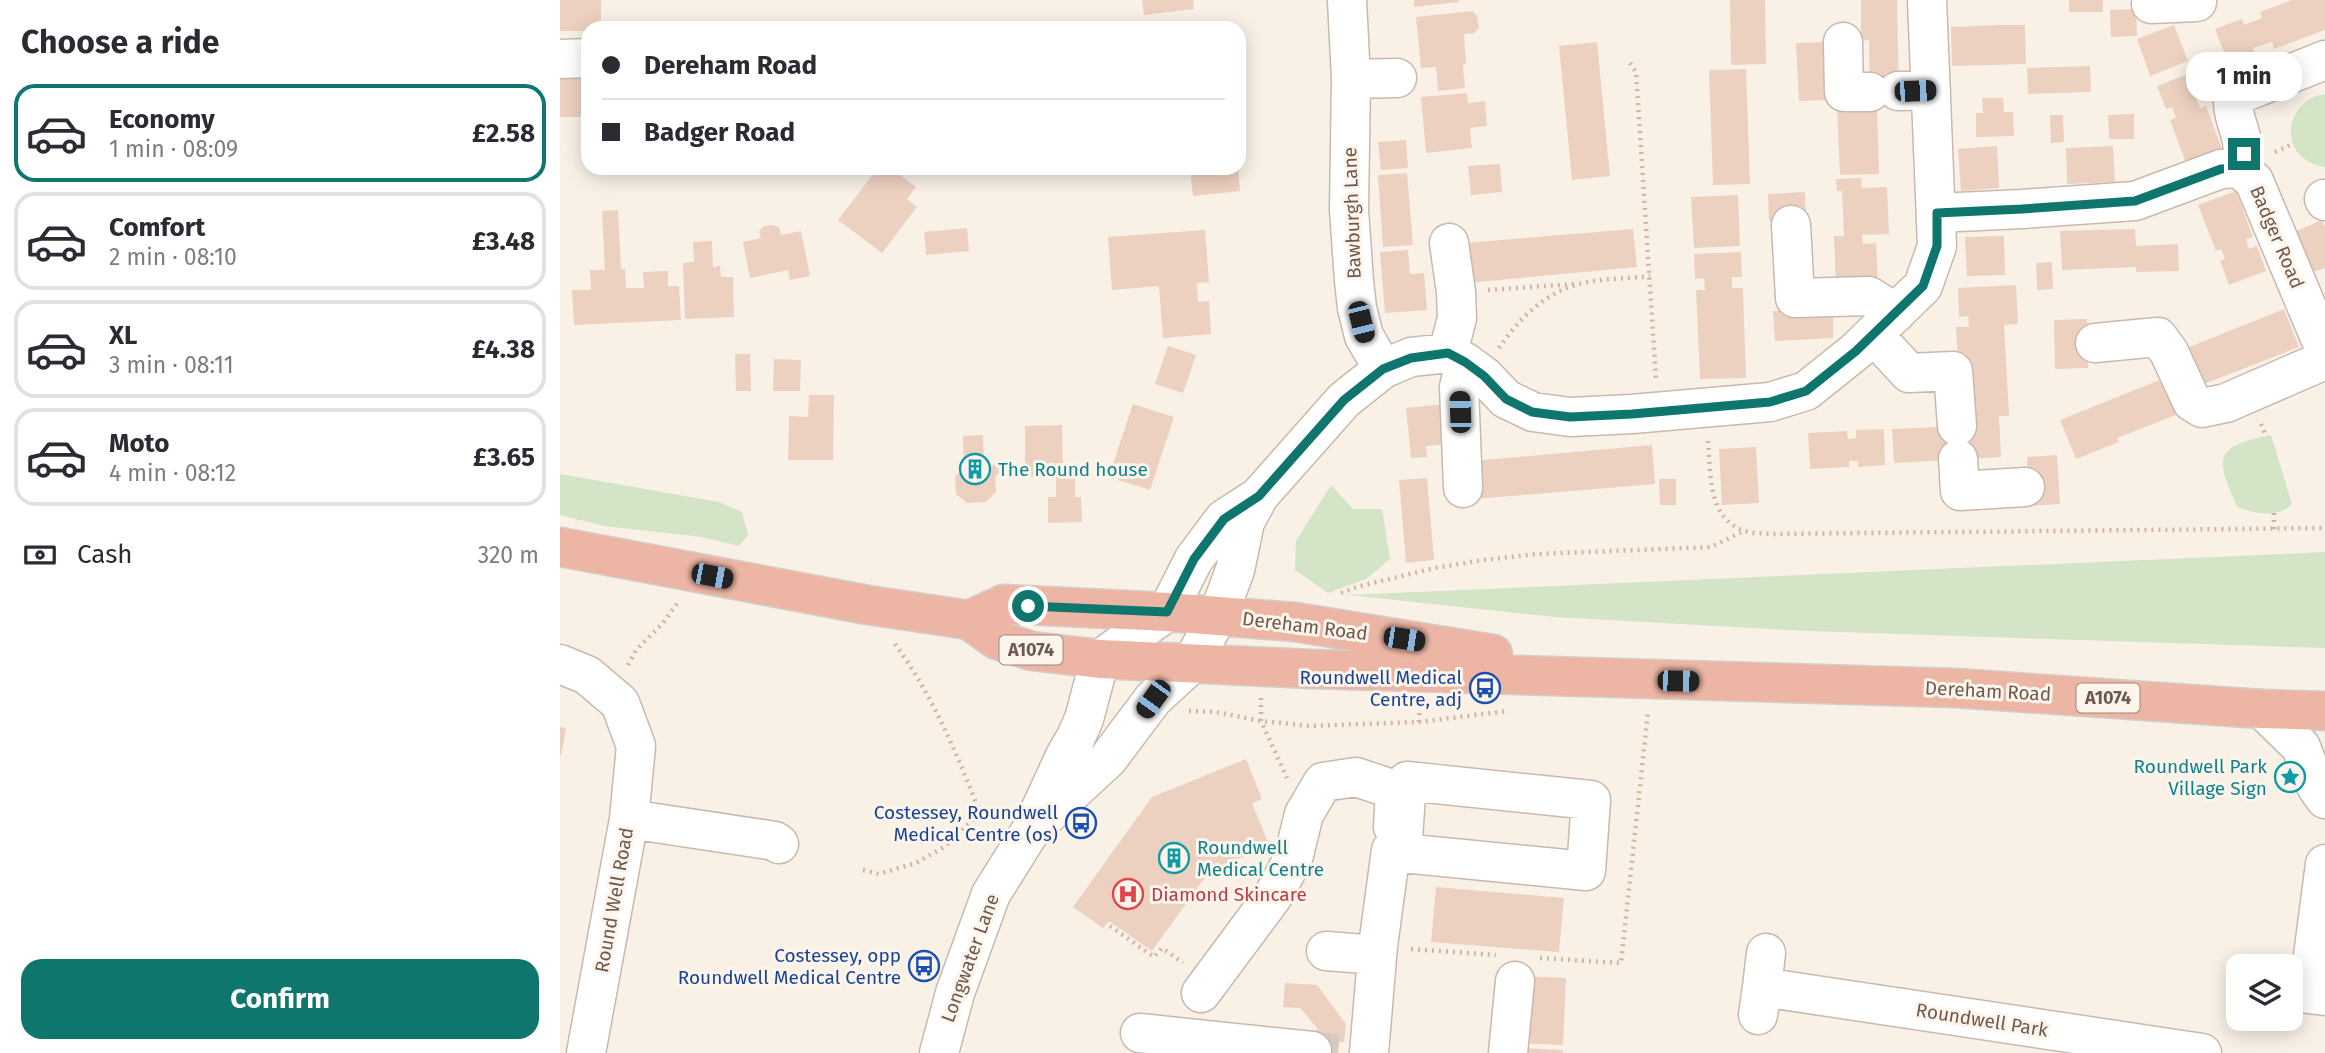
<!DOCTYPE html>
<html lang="en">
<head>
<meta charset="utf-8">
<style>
  :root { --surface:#fff; --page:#f2f2f3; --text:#2b2b33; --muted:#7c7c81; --line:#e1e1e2; --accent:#0f766e }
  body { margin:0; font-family:"Fira Sans",sans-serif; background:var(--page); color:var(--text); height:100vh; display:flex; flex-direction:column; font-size:26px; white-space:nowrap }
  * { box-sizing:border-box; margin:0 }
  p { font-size:23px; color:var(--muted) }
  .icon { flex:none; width:38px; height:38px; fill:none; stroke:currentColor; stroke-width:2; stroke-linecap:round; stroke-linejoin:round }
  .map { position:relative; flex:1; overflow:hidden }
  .side { display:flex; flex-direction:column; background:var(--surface); width:560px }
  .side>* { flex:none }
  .guide { position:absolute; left:21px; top:21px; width:665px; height:154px; border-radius:21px; box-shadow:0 4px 18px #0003; display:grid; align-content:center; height:154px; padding:0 21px; background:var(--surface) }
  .buttons { position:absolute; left:1666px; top:954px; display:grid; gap:14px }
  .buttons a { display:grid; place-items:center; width:77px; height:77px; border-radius:14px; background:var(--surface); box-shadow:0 4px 18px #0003; font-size:35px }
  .end { position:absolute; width:32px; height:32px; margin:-16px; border:9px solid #0f766e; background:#fff; box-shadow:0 0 0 4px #fff }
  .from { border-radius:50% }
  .bubble { position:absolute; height:49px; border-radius:21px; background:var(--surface); box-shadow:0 4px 18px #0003; font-size:23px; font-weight:700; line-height:49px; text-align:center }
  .car { position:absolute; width:21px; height:42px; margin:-21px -10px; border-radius:9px; box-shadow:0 0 5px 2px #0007; background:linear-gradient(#222 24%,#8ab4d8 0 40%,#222 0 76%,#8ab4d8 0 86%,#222 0) }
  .guide b { display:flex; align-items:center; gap:24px; height:66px; font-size:26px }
  .guide b+b { border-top:2px solid var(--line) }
  .guide i { width:18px; height:18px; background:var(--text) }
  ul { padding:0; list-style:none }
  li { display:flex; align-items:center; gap:21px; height:98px; margin:0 14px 10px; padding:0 7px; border:4px solid var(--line); border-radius:21px }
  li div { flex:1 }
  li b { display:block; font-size:26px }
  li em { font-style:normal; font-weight:700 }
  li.current { border-color:var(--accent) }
  li>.icon { width:63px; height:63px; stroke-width:1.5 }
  h2 { padding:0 21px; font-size:32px; line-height:84px }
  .pay { display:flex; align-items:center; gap:18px; height:77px; padding:0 21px; font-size:26px }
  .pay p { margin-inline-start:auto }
  .action { display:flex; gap:14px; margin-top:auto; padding:14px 21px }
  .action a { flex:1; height:80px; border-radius:21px; background:var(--accent); color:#fff; font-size:28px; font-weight:700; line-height:80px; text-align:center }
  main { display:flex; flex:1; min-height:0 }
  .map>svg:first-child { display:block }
  .green { fill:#d3e5c6 }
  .building { fill:#ecd1c0 }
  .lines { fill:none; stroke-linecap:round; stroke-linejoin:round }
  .minor-tunnel { stroke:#d6cbc0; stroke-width:38; stroke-dasharray:38 19; stroke-linecap:butt }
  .minor-casing { stroke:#c9b9ad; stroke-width:41 }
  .highway-casing { stroke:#d4cdca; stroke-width:41 }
  .path { stroke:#d0b4a4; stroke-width:4.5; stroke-dasharray:2 5; stroke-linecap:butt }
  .minor { stroke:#fff; stroke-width:38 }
  .highway { stroke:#ecb5a4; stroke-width:38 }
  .route { stroke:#0f766e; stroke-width:9 }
  .labels { text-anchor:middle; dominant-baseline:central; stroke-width:6; stroke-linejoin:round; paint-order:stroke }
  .shield { fill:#fdf5eb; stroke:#9a887d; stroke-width:2 }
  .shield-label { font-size:18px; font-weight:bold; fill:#6f594e }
  .street-label { font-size:19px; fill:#6f594e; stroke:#fdf5eb }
  .culture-label { font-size:19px; fill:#0d838f; stroke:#fdf5eb; text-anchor:start }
  .transit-label { font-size:19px; fill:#164399; stroke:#fdf5eb; text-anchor:end }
  .health-label { font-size:19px; fill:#be3a42; stroke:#fdf5eb; text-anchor:start }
</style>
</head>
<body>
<main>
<section class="side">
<h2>Choose a ride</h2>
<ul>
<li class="current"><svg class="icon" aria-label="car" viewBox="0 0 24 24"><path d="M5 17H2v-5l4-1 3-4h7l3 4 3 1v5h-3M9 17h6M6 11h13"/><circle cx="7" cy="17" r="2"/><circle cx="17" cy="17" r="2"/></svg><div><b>Economy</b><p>1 min · 08:09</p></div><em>£2.58</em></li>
<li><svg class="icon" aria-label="car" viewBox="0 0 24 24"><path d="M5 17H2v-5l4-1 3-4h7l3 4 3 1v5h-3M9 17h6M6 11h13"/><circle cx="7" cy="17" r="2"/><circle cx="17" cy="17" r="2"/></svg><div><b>Comfort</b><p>2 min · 08:10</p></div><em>£3.48</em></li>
<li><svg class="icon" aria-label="car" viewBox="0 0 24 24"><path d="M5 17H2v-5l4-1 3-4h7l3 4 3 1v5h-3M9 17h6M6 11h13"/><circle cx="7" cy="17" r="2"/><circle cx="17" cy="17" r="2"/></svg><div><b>XL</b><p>3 min · 08:11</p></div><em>£4.38</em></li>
<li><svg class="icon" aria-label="car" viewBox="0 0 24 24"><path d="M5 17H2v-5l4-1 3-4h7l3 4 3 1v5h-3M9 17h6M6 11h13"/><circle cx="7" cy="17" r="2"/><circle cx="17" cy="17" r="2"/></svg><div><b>Moto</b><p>4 min · 08:12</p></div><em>£3.65</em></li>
</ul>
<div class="pay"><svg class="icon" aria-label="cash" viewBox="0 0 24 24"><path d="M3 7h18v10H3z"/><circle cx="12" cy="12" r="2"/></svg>Cash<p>320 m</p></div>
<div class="action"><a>Confirm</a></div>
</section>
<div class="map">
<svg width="1765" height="1053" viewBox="0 0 1765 1053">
  <rect width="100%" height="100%" fill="#f9f1e6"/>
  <path class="green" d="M1765,94V167H1763C1758,165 1751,164 1747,161C1717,141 1732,98 1765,94Z
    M1711,435L1732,504C1718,519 1694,513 1677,507C1672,494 1663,478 1663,464C1661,444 1696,438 1711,435Z
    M0,474L159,502L182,512L188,535L179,546L141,537L44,526L0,515Z
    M771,485L793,509H822L830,559L806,579L768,593L735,570L736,541Z
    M1765,552V648L1247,631L995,617L789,595Z"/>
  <path class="building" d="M0,0H41V28H28V31H0Z
    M582,0H633L634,9L584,15Z
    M854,0H899V2L854,7Z
    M1170,0H1205L1206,64L1171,65Z
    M1301,0H1337L1339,99H1310L1309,40L1301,41Z
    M1509,0H1543V12H1509Z
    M1732,0H1765V30L1714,49L1712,42L1693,48L1697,59L1671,70L1655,29L1682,19L1684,25L1702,18L1700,12Z
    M1576,9L1577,36L1551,37L1550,10Z
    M912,11L917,16L919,28L914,33L904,34L906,64H903L905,88L878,91L876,67L861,68L856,17Z
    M1440,25H1465L1466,64L1392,66L1391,27Z
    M1614,25L1628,61L1590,76L1577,39Z
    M1037,42L1050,176L1012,180L999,46Z
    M1265,42L1268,100L1239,101L1236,43Z
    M1530,66L1531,92L1468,94L1467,68Z
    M1186,69L1190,184L1153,185L1149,70Z
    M0,70L28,71V117H0Z
    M1633,72L1642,96L1636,98L1640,108L1646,106L1662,149L1626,163L1610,120L1616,118L1612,107L1606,109L1597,86Z
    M907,93L908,103L925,101L927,126L910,128L912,148L866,153L861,97Z
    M1422,98H1443L1444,112H1453L1454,136L1416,137V113H1423Z
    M1317,106L1319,174L1280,175L1277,107Z
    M682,109L685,136H679V110Z
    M1574,114V139H1549L1548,115Z
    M1490,115H1503L1504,142L1491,143Z
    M846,140L848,168L821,170L818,142Z
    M1437,146L1439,188L1401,191L1398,149Z
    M1553,146L1555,182L1507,184L1506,148Z
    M940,164L942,192L911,195L908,166Z
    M318,168H331L356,187L347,199L357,207L322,253L278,220Z
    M630,168H678L680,191L633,196Z
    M847,173L853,245L823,247L818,175Z
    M1301,178L1302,188L1327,187L1329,234L1302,235L1303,244L1316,243L1318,286L1276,287L1274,236H1284L1282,191H1277L1276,179Z
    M1676,191L1693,237L1686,239L1689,249L1697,246L1706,271L1669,285L1660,261L1665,259L1661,249L1656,251L1638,205Z
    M1245,192L1246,219L1209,221L1208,194Z
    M1178,195L1180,246L1134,248L1131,197Z
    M58,210L61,269H65L66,288H84L83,272L108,271V286H119L121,320L14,325L12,290H31L30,270H45L42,211Z
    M1762,220L1765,227V268L1751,273L1734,232Z
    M212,225L219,227L221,235L241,231L250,276L230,280L228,270L190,278L183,242L201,238L199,231L204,226Z
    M407,228L409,251L366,255L364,232Z
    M1073,229L1077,267L896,284L893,244Z
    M1575,229L1576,246L1618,244L1619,271L1576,272V267L1502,270L1500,231Z
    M645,230L649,282L637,283L638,302L649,301L651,334L603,338L599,286L552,290L548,237Z
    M1444,236L1445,275L1407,276L1405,237Z
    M152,241L153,267L160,266L161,277H173L174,317L125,319L123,263L134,262L133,242Z
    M848,250L850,274L864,273L867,310L825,313L820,252Z
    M1181,252L1182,277H1172V288H1183L1186,378L1140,379L1136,290H1145L1144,278L1135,279L1134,254Z
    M1492,262L1493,289L1477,290L1476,263Z
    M1456,285L1458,324L1444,325L1449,416H1439L1441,457L1334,463L1332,429L1405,426L1401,418L1396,327H1409L1408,316L1399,317L1398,288Z
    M1724,309L1739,347L1631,389L1617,352Z
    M1273,310V338L1215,341L1213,311Z
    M1527,319L1528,368L1495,369L1494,320Z
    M608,346L636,355L623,393L595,384Z
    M175,354H190L191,391H176Z
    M214,359L241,360L240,391H213Z
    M1607,377L1621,413L1557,438L1559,442L1516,459L1500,420Z
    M249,395H274L273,460H228L229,416L248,417Z
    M573,404L614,417L590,490L558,480L561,473L551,470Z
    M884,404L888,444L866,446L867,457L851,458L846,408Z
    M502,425L503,465H515V497H521L522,522L488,523V497H496V477H465V426Z
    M1324,429L1325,465L1298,467V461H1289V467L1250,469L1248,433L1287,431L1288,439L1296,438V430Z
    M423,435L424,466L428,470L434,464L441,471L435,477L436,492L426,502L407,503L396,494L395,477L404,468L403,436Z
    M1092,445L1095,484L915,499L912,461Z
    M1196,447L1199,503L1162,505L1159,449Z
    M1497,455L1500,504L1469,506L1467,457Z
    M867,478L874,560L846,563L839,480Z
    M1099,479H1116V505H1100Z
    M0,727L6,728L1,756H0Z
    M686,759L702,799L692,803L710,847L651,869L592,951L549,921L543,928L513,907L592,797Z
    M876,887L1004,898L999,952L871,942Z
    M965,976L1006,978L1003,1045L961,1043Z
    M725,983L757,985L786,1024L784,1042H779L778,1053H751L756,1040L757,1028L740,1008L723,1007Z
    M961,1048L1003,1050V1053H960Z"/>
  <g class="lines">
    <path class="minor-tunnel" d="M752,1051L778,1053"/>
    <g class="minor-casing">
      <path id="minor" d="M787,0L791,79L789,210L794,281L797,308L804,336L823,369
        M1591,4L1637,2
        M1283,42L1284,92H1310
        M0,59L28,58
        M791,79L837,78
        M1338,91L1371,90
        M1679,168C1690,136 1672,127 1673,99L1685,92L1765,60
        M1764,199L1765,201
        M1377,213L1462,209L1575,201L1661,169L1679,168L1694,181L1765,350
        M1231,225L1235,298L1309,296L1336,313
        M1313,334L1349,373L1393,371L1397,426
        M1535,343L1598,337L1609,352L1632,402L1642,408L1666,403L1765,360
        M888,353L897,318L896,292L889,243
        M1398,459L1400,491L1465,487
        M903,488L899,387L905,362
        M0,664L27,675L60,703L76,746L69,819L26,1053
        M1702,709L1741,747L1756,786L1765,799
        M847,781L1031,800L1026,871L842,853Z
        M69,819L215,841L219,844
        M471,830L548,759L593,699L631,664L658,616L675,570L685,522L699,496L784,400L823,369L851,357L888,353L905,362L924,376L946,399L973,412L1010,417L1072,414L1210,402L1246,391L1296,351L1363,286L1377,246L1367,0
        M1765,864L1748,994L1765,996
        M766,951L817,955
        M1202,987L1206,953
        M641,993L713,896L733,859L744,814L763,782L796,777L835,790L833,827
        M1198,1015L1202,987L1642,1053
        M580,1033L752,1051
        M379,1053L395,993L431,894L471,830L505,756L516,737L524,719L540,659L607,612L634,559L664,519L698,497
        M809,1053L818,946L831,850L842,853
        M948,1053L955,981"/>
    </g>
    <g class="highway-casing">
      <path id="highway" d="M0,547L308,605L409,620L437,640L472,651L540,659L751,669L1395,688L1702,709L1765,711
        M409,620L444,604L607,612L735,622L933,654"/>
    </g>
    <path class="path" d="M1070,63L1076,72L1096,379
      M1715,152L1733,144
      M928,290L1014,284
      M939,348C958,320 984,293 1019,284C1041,278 1067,279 1090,276
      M1701,424L1706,436
      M1148,441C1151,473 1147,519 1185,531C1194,534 1204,533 1213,534L1765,528
      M1714,513V529
      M781,593L800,586L875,568L923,560L978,554L1151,547L1184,531
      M335,644C373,696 397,754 420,813L440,820
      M68,665L76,650L103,623L119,601
      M701,698V721L727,778
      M629,711L656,712L701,721L750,726L859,722L947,711
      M859,722L860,704
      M303,870L319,874L356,863L386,846L420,813
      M550,926L594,957L602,948L623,963
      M851,949L936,955
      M980,958L1061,963L1088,712"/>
    <use href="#minor" class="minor"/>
    <use href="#highway" class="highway"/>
  </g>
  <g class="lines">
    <path class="route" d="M468,606L607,612L634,559L664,519L699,496L784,400L823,369L851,358L888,353L905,362L924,376L946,399L972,412L1010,417L1072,414L1210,402L1246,391L1296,351L1363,286L1377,246V213L1462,209L1575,201L1661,169L1679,168L1684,154"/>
  </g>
  <defs>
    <g id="building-ring" transform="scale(1.575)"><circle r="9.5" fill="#fdf5eb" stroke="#0f9aa8" stroke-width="1.5"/><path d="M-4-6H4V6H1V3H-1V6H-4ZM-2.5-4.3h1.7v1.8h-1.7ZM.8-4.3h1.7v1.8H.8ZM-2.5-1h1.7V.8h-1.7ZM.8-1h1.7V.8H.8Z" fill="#0f9aa8"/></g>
    <g id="bus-ring" transform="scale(1.575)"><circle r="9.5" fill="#fdf5eb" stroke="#1a4fb4" stroke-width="1.5"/><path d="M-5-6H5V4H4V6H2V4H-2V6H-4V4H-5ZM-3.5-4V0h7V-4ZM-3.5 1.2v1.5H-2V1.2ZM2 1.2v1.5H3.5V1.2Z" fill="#1a4fb4"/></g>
    <g id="sight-ring" transform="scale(1.575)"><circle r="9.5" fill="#fdf5eb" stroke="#0f9aa8" stroke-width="1.5"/><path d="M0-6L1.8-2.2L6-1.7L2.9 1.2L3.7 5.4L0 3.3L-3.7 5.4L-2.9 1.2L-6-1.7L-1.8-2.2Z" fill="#0f9aa8"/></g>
    <g id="hospital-ring" transform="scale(1.575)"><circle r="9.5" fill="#fdf5eb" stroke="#e0444e" stroke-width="1.5"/><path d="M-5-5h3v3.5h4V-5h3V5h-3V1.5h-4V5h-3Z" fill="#e0444e"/></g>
  </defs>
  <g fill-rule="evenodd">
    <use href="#building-ring" x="415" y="469"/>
    <use href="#bus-ring" x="925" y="688"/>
    <use href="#sight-ring" x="1730" y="777"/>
    <use href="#bus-ring" x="521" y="823"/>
    <use href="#building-ring" x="614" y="858"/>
    <use href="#hospital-ring" x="568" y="894"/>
    <use href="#bus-ring" x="364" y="966"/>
  </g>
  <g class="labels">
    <g class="shield">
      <rect x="439.5" y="635.5" width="63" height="29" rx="5"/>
      <rect x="1516.5" y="683.5" width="63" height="29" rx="5"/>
    </g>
    <g class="shield-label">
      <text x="471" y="650">A1074</text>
      <text x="1548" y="698">A1074</text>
    </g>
    <g class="street-label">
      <text transform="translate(792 213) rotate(-92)">Bawburgh Lane</text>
      <text transform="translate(1717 237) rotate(67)">Badger Road</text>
      <text transform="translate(745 626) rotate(7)">Dereham Road</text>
      <text transform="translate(1428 691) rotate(3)">Dereham Road</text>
      <text transform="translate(54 900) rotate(-80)">Round Well Road</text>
      <text transform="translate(410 958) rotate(-70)">Longwater Lane</text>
      <text transform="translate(1422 1020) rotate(9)">Roundwell Park</text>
    </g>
    <g class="culture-label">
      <text x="438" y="469">The Round house</text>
      <text x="1707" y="766" text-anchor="end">Roundwell Park<tspan x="1707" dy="22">Village Sign</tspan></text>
      <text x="637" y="847">Roundwell<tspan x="637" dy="22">Medical Centre</tspan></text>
    </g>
    <g class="transit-label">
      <text x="902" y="677">Roundwell Medical<tspan x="902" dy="22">Centre, adj</tspan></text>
      <text x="498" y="812">Costessey, Roundwell<tspan x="498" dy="22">Medical Centre (os)</tspan></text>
      <text x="341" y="955">Costessey, opp<tspan x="341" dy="22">Roundwell Medical Centre</tspan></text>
    </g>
    <g class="health-label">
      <text x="591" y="894">Diamond Skincare</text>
    </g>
  </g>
</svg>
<div class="buttons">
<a><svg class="icon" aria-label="layers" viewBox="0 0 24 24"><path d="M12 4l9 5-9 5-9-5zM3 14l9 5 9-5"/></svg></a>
</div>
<i class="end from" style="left:468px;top:606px"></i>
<i class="end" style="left:1684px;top:154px"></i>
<div class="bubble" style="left:1626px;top:52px;width:116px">1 min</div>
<i class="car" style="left:1355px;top:91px;rotate:88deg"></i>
<i class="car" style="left:801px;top:322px;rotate:166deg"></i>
<i class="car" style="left:900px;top:412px;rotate:358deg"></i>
<i class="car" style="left:152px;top:576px;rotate:101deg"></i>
<i class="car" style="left:844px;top:639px;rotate:99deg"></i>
<i class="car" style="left:1118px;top:681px;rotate:91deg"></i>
<i class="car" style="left:593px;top:699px;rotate:216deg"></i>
<div class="guide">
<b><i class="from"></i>Dereham Road</b>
<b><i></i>Badger Road</b>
</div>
</div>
</main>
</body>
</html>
